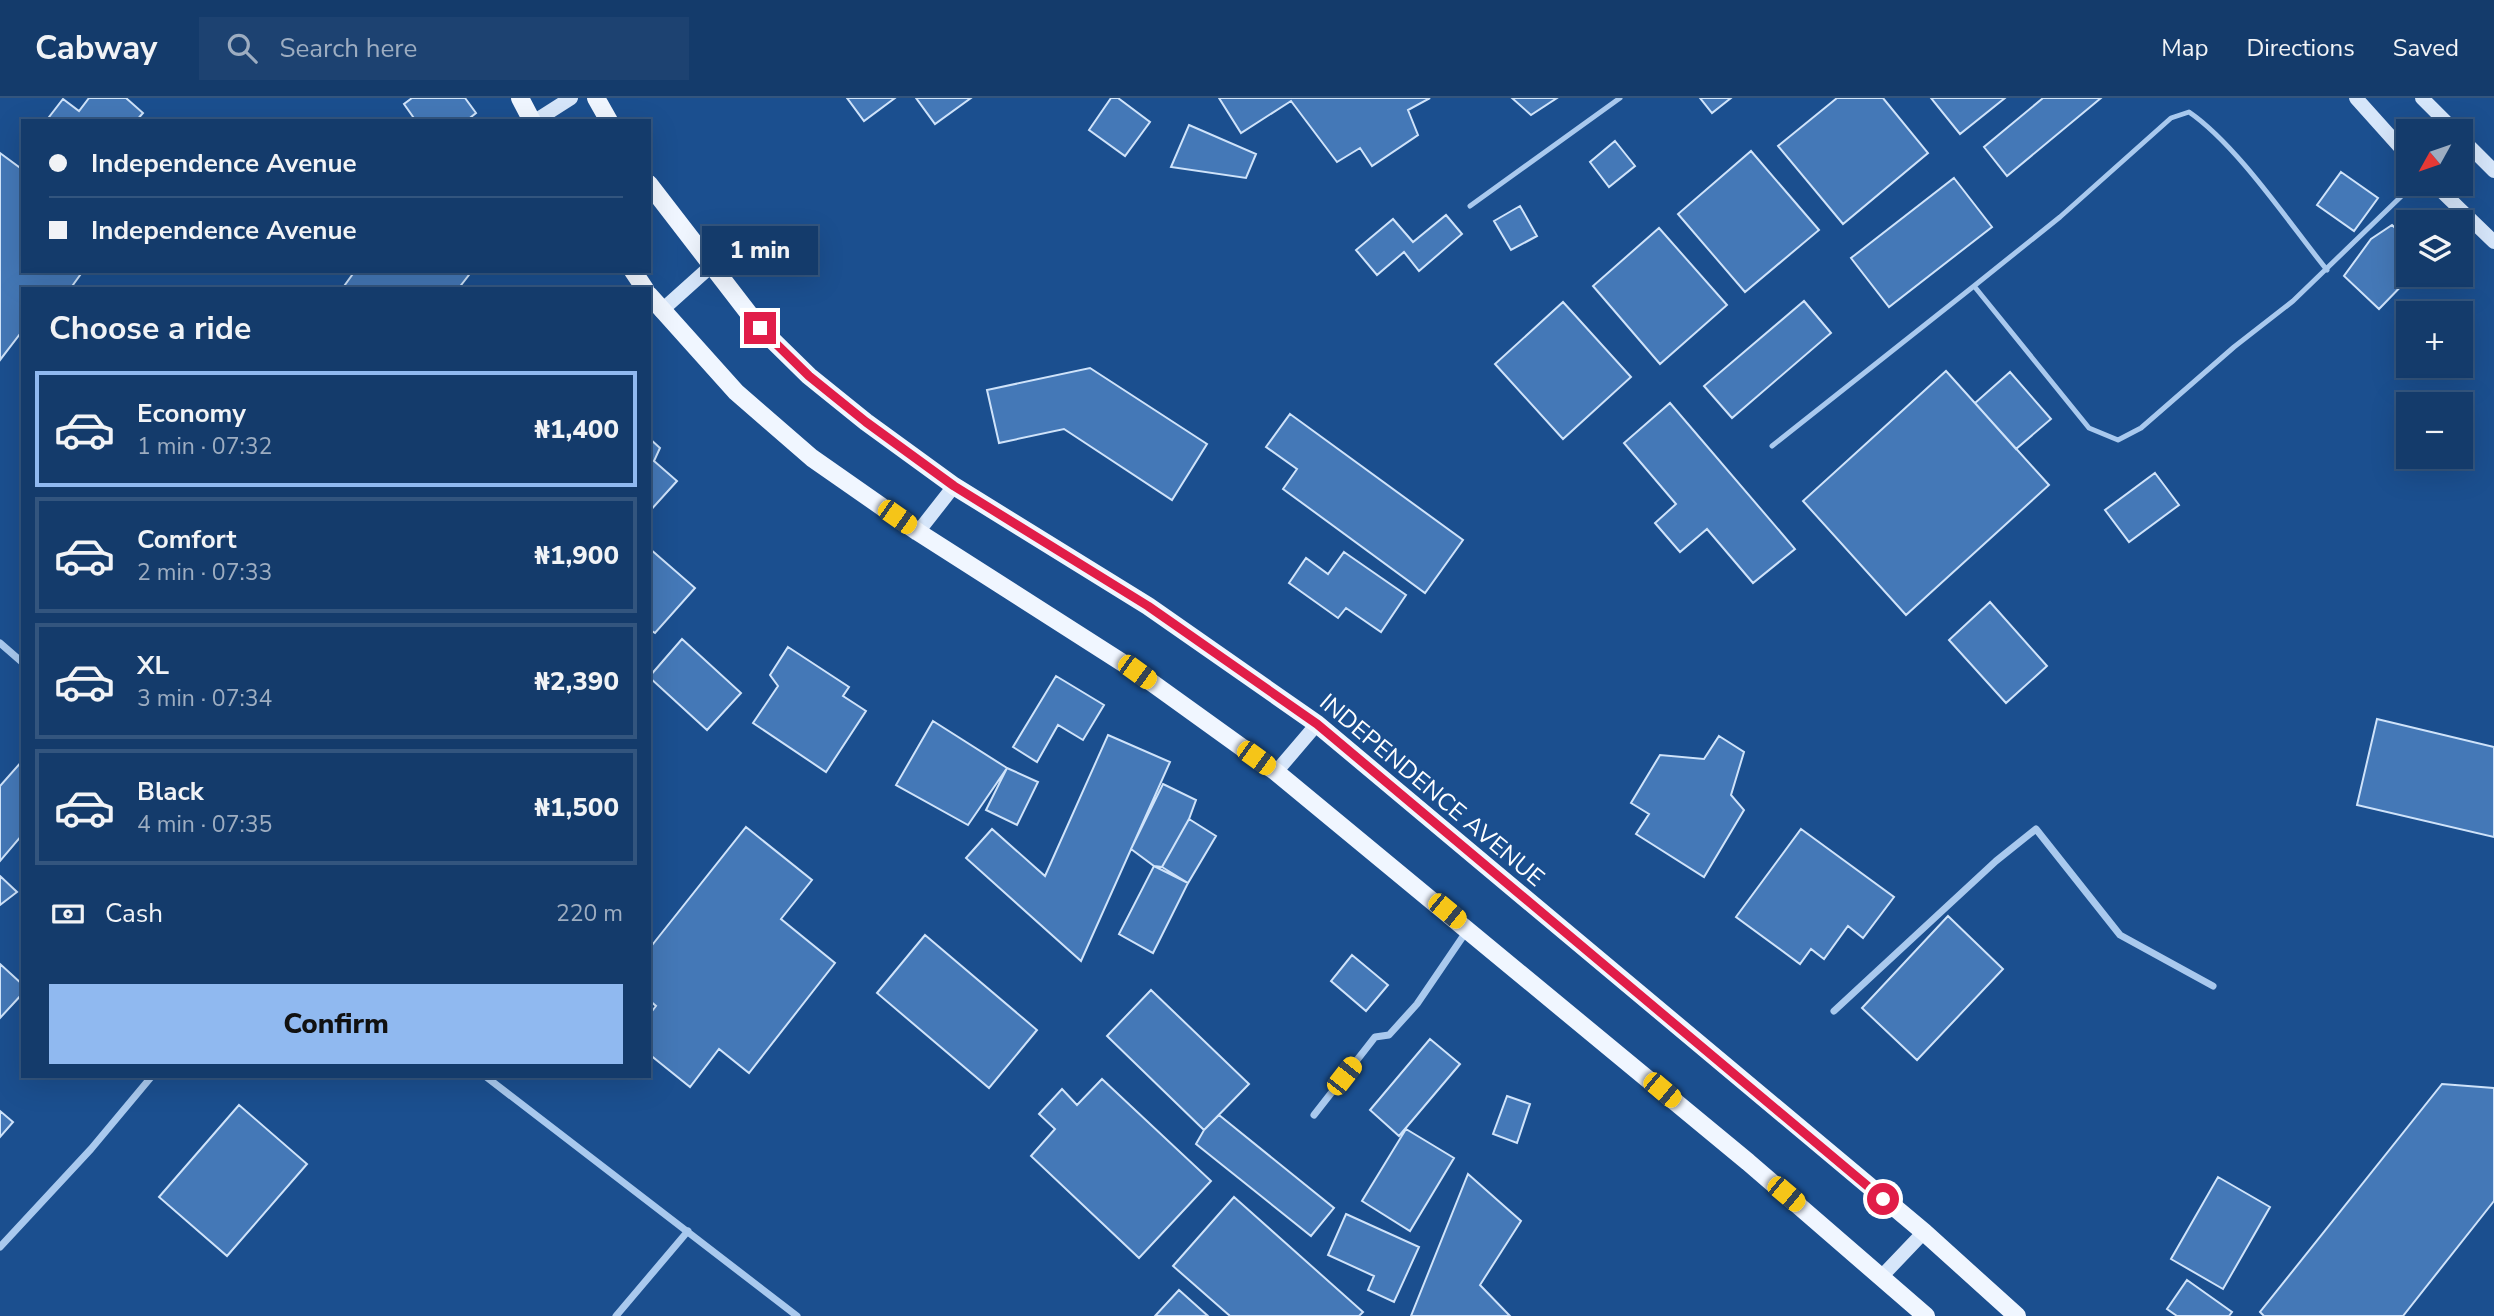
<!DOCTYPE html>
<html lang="en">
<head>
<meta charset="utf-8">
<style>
  :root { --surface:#143b6b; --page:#1d4271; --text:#f1f3f6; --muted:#9dadc1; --line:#33557e; --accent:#90b9f0 }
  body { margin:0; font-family:"Nunito Sans",sans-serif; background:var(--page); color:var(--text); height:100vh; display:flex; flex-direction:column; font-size:26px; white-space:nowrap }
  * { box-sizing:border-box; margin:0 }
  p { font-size:23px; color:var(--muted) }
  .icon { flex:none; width:38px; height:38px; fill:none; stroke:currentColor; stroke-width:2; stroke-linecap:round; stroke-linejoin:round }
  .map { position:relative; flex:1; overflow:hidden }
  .side { position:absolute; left:21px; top:189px; width:630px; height:791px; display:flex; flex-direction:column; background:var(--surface); border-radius:0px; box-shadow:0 7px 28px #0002,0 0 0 2px var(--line) }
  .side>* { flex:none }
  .top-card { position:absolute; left:21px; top:21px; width:630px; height:154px; border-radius:0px; box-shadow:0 7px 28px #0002,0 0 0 2px var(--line); display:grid; align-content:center; height:154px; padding:0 28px; background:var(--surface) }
  .needle { width:46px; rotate:230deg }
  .tools { position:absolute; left:2396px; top:21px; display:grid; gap:14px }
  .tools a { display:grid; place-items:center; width:77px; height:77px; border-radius:0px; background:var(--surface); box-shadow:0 7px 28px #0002,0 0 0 2px var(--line); font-size:35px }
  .end { position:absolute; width:32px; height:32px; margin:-16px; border:9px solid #e11d48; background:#fff; box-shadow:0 0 0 4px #fff }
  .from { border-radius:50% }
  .bubble { position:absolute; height:49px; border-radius:0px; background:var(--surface); box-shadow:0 7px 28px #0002,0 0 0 2px var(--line); font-size:23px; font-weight:800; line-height:49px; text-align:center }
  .car { position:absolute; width:21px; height:42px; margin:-21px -10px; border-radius:9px; box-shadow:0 0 5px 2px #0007; background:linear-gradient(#f5c518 24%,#345 0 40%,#f5c518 0 76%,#345 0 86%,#f5c518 0) }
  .top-card b { display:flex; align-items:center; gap:24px; height:66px; font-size:26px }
  .top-card b+b { border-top:2px solid var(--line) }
  .top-card i { width:18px; height:18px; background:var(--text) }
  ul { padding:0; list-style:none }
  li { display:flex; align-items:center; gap:21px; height:116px; margin:0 14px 10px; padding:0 14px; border:4px solid var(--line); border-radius:0px }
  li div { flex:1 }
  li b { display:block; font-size:26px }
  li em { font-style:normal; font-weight:800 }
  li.selected { border-color:var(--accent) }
  li>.icon { width:63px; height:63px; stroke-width:1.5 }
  h2 { padding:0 28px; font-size:32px; line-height:84px }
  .pay { display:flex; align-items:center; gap:18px; height:77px; padding:0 28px; font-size:26px }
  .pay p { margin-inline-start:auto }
  .action { display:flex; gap:14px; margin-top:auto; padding:14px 28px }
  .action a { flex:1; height:80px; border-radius:0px; background:var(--accent); color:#111; font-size:28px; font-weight:800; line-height:80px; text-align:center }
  header { display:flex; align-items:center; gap:42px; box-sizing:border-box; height:98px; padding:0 35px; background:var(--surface); border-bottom:2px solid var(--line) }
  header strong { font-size:33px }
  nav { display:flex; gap:38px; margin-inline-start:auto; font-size:24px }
  .search { width:490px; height:63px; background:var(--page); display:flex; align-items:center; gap:18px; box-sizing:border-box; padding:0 24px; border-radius:0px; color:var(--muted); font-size:26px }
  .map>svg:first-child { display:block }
  .building { fill:#4478b7; stroke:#cfe3fa; stroke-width:2 }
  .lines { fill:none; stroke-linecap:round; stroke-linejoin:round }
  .lane { stroke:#a9c9ee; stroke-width:5 }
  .street { stroke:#a9c9ee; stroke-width:7 }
  .secondary { stroke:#d6e6fa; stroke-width:14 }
  .primary { stroke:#f0f6ff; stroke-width:18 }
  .route { stroke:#e11d48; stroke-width:9 }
  .labels { text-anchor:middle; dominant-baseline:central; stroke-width:5; stroke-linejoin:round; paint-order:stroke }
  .street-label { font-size:24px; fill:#fff; stroke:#1b4f8f }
</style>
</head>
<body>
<header>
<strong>Cabway</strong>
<div class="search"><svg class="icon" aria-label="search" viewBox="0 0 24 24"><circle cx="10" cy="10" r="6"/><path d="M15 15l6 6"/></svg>Search here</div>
<nav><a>Map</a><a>Directions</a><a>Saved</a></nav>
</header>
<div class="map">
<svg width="2494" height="1218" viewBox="0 0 2494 1218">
  <rect width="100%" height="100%" fill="#1b4f8f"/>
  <path class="building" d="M89,0H126L143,15L136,23H46L63,1L79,13Z
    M412,0H465L476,15L466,23H416L404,6Z
    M847,0H895L864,23Z
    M916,0H971L935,26Z
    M1111,0H1118L1150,24L1125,58L1089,32Z
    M1219,0H1430L1408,12L1418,37L1372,68L1360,50L1337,64L1291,3L1241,35Z
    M1512,0H1557L1531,17Z
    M1700,0H1731L1712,15Z
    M1837,0H1883L1928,55L1843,126L1778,48Z
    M1931,0H2005L1960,36Z
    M2043,0H2101L2007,78L1984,49Z
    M1189,27L1256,56L1246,80L1171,69Z
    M1615,43L1635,68L1609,89L1590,64Z
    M1751,53L1819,132L1745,194L1678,116Z
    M0,55L23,72V173H83L70,191H23V232L0,262Z
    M2341,74L2378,100L2354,133L2317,107Z
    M1954,80L1992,129L1889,209L1851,160Z
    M1520,108L1537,138L1511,152L1494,123Z
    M1446,117L1462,136L1419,173L1404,154L1377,177L1356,152L1393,121L1413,144Z
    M2392,127L2408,142V177H2412L2379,211L2344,178L2371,141Z
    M1659,130L1727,207L1660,266L1593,188Z
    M355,173H472L458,191H342Z
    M1804,203L1831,235L1732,320L1704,288Z
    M1563,204L1631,279L1563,341L1495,266Z
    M1090,270L1207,346L1172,402L1064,331L999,345L987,292Z
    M1946,273L2049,387L1906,517L1803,403Z
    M2010,274L2051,321L2016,351L1975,305Z
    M1670,305L1795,451L1753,485L1707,431L1680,454L1655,425L1676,406L1624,345Z
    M1290,316L1463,442L1425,495L1283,391L1297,371L1266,349Z
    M649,340L660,350L654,363L677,383L649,414Z
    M2155,375L2179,407L2129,444L2105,412Z
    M649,450L695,490L655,535L649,531Z
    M1344,454L1406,497L1381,534L1346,510L1338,520L1289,485L1306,460L1328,476Z
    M1990,504L2047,568L2006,605L1949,542Z
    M682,541L741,595L707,632L649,579Z
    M788,549L849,589L843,598L866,613L826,674L753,625L778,588L770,577Z
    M1056,578L1104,607L1083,642L1058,627L1037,664L1013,649Z
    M2377,621L2494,649V739L2357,707Z
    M933,623L1007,670L968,727L896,687Z
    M1108,637L1170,664L1081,863L966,760L992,731L1045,778Z
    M1719,638L1744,654L1731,697L1744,712L1704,779L1636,736L1649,716L1631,705L1660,657L1704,661Z
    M23,662V736L0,763V688Z
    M1007,670L1038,684L1017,727L986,712Z
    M1163,686L1196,702L1189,721L1162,769L1154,768L1131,751Z
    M1189,721L1216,738L1188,785L1162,769Z
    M746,729L812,782L781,821L835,865L749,975L719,951L690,989L649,956V917L656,908L649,902V851Z
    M1801,731L1894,799L1863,840L1848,828L1824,861L1811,851L1800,866L1736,819Z
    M1154,768L1188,785L1153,855L1119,836Z
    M0,778L17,794L0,807Z
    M1948,818L2003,871L1917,962L1862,910Z
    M925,837L1037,932L989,990L877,895Z
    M1352,857L1388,887L1366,913L1331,883Z
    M0,866L23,887V895L0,920Z
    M1151,892L1249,986L1204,1032L1107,938Z
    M1430,941L1460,966L1399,1038L1370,1012Z
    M1102,981L1211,1083L1139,1160L1031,1058L1055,1031L1039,1016L1062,991L1077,1007Z
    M2442,986L2494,990V1103L2403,1218H2264L2260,1214Z
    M1507,998L1530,1006L1517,1045L1493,1036Z
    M239,1007L307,1066L227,1158L159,1099Z
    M0,1013L13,1024L0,1039Z
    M1219,1017L1334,1110L1311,1138L1196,1046L1204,1032Z
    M1406,1031L1454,1060L1410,1133L1362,1103Z
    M1468,1076L1521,1123L1480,1187L1510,1218H1411Z
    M2218,1079L2270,1109L2223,1191L2171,1161Z
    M1234,1099L1363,1214L1359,1218H1230L1173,1168Z
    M1346,1116L1419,1149L1394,1204L1368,1192L1374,1178L1328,1157Z
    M2187,1182L2232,1214L2229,1218H2177L2167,1211Z
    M1179,1192L1208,1218H1155Z"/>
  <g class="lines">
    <path class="lane" d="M1470,108L1620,0
      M1974,188L2060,119L2171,20L2189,14C2237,47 2289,125 2327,172
      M1772,348L1974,188L2089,330L2118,342L2141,330L2234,249L2293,203L2414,86"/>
    <path class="street" d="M0,545L23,565
      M1834,913L1996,763L2036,731L2120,837L2213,888
      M485,978L797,1218
      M1314,1017L1375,939L1389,937L1417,906L1466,834
      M0,1149L91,1051L152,978
      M616,1218L688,1133"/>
    <path class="secondary" d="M2356,0L2408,58
      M2422,0L2455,33
      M535,23L571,0
      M2460,39L2494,73
      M2434,86L2494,144
      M661,213L710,169
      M918,434L954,388
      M1276,674L1317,626
      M1882,1178L1924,1134"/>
    <path class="primary" d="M520,0L532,23
      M596,0L609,23
      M649,86L760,230L809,278L866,324L954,388L1148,508L1317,626L1924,1134L2017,1218
      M633,173L645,191
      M649,197L736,294L812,360L918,434L1137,574L1276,674L1748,1064L1926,1218"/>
  </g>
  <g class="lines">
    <path class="route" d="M760,230L809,278L866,324L954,388L1148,508L1317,626L1883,1101"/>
  </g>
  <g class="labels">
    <g class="street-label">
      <text transform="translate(1432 692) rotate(40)">INDEPENDENCE AVENUE</text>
    </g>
  </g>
</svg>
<div class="tools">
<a><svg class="needle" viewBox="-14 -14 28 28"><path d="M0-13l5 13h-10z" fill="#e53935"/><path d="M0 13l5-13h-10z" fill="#9dadc1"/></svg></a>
<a><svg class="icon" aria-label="layers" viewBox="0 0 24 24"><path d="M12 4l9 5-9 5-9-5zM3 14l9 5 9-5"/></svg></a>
<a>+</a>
<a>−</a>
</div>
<i class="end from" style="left:1883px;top:1101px"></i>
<i class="end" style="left:760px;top:230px"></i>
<div class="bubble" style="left:702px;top:128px;width:116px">1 min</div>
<i class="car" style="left:897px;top:419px;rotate:125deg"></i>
<i class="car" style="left:1137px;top:574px;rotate:126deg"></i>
<i class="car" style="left:1256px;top:660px;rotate:126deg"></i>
<i class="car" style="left:1447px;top:813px;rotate:129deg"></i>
<i class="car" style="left:1344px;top:978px;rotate:38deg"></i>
<i class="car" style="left:1662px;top:992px;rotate:130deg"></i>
<i class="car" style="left:1786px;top:1096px;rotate:130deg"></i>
<div class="top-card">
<b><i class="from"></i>Independence Avenue</b>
<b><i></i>Independence Avenue</b>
</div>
<section class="side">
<h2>Choose a ride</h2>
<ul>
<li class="selected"><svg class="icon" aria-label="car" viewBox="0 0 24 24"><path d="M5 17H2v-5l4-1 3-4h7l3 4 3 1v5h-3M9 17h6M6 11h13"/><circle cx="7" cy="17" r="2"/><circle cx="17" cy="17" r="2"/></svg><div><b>Economy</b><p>1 min · 07:32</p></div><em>₦1,400</em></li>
<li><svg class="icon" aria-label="car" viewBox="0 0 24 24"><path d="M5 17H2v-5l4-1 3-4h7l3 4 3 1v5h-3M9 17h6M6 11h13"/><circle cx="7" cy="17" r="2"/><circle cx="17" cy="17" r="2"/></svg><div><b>Comfort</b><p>2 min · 07:33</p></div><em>₦1,900</em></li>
<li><svg class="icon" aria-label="car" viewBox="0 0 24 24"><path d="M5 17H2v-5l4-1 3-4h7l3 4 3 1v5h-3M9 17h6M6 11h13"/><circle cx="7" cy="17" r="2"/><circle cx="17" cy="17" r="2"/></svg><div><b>XL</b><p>3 min · 07:34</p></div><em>₦2,390</em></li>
<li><svg class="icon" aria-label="car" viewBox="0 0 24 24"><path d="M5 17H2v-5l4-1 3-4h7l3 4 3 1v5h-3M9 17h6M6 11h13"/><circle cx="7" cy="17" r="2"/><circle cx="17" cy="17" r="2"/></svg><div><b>Black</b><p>4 min · 07:35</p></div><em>₦1,500</em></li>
</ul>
<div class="pay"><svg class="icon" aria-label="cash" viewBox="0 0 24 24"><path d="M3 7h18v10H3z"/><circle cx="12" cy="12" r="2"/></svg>Cash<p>220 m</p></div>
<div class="action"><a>Confirm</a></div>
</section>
</div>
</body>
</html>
